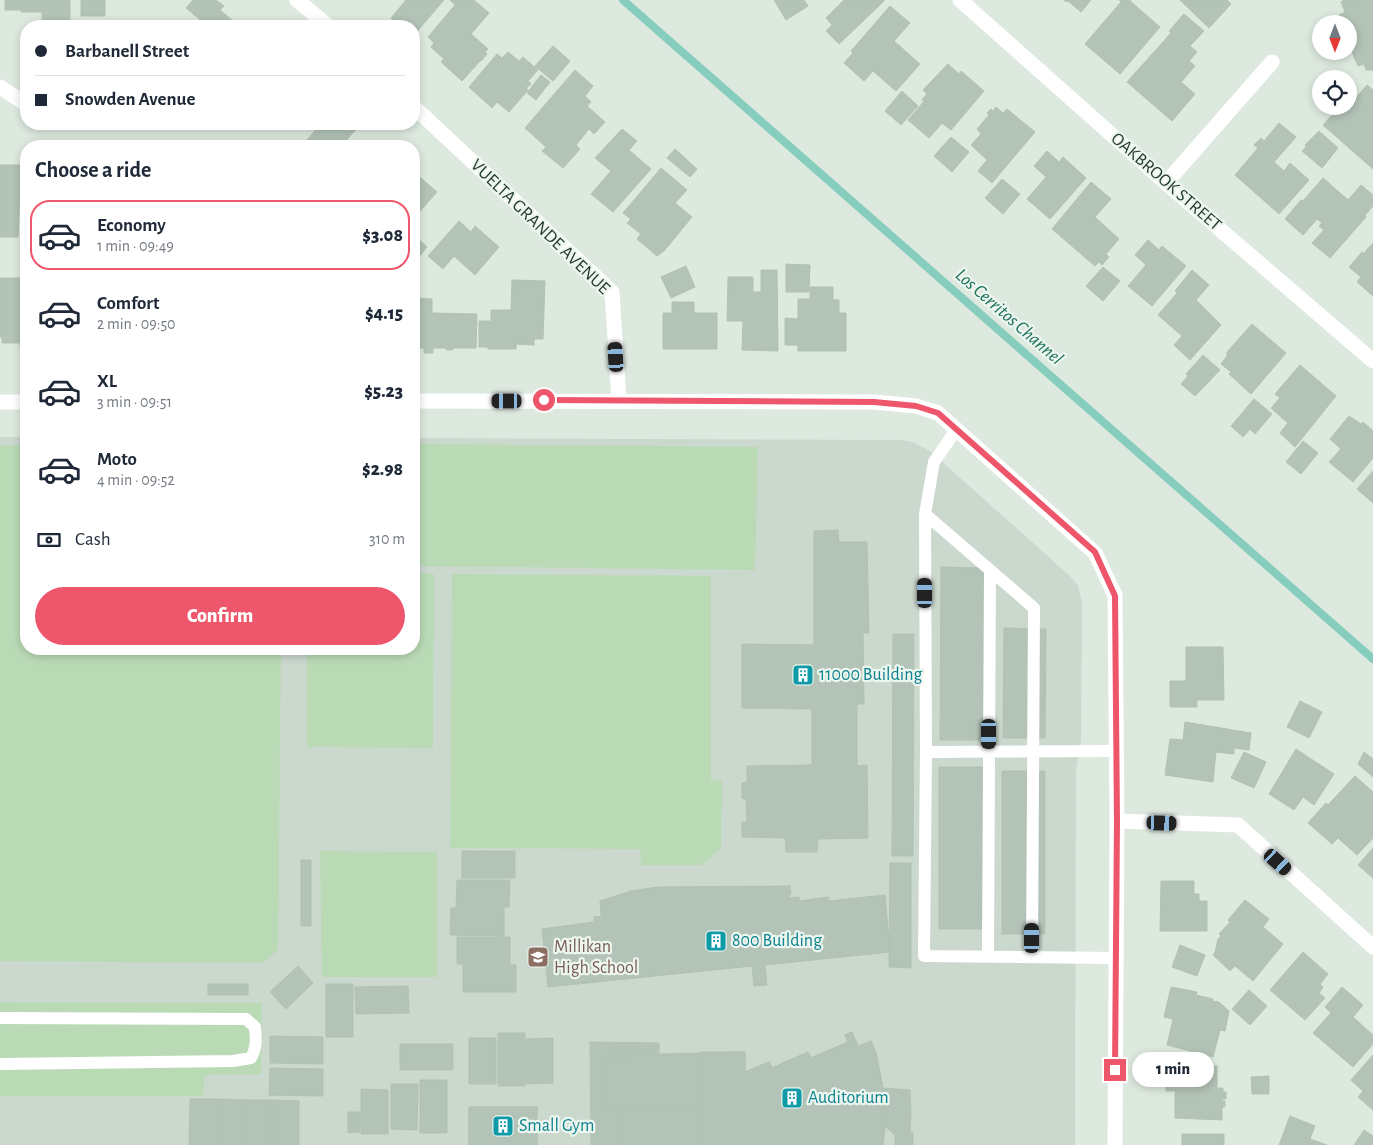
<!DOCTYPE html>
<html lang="en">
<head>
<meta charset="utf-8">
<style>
  :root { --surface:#fff; --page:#f2f2f3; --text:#1f2937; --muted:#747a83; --line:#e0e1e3; --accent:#ee566b }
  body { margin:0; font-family:"Alegreya Sans",sans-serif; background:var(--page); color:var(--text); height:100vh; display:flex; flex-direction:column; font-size:19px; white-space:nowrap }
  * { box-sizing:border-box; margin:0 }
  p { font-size:16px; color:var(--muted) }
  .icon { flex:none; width:28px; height:28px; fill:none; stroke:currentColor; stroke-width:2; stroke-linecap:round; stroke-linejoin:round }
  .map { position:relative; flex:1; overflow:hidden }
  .side { position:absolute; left:20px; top:140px; width:400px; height:515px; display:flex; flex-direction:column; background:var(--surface); border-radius:20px; box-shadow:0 2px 8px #0003 }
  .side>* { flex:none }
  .hud { position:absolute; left:20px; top:20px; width:400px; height:110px; border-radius:20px; box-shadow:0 2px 8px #0003; display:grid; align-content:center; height:110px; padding:0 15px; background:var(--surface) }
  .needle { width:32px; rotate:180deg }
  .buttons { position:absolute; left:1312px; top:15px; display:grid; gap:10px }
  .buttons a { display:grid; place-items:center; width:45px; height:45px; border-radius:50%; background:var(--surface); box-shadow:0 2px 8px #0003; font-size:25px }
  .end { position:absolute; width:22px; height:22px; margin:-11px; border:6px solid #ee566b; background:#fff; box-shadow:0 0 0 2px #fff }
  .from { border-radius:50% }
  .bubble { position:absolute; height:35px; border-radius:18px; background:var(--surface); box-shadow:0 2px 8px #0003; font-size:16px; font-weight:800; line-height:35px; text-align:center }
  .car { position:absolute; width:15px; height:30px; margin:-15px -8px; border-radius:6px; box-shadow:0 0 4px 1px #0007; background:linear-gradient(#222 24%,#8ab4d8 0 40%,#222 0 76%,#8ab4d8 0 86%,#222 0) }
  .hud b { display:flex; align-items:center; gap:18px; height:48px; font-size:19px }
  .hud b+b { border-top:1px solid var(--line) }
  .hud i { width:12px; height:12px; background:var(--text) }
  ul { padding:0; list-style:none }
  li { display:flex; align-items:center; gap:15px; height:70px; margin:0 10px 8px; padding:0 5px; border:2px solid transparent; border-radius:20px }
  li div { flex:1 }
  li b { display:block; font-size:19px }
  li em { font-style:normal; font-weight:800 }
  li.on { border-color:var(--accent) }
  li>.icon { width:45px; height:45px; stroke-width:1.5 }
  h2 { padding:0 15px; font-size:22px; line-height:60px }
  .pay { display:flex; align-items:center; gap:12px; height:55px; padding:0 15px; font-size:19px }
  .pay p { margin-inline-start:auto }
  .button { display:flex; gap:10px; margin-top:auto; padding:10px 15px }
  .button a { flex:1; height:58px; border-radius:30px; background:var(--accent); color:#fff; font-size:20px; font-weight:800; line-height:58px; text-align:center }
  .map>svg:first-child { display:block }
  .built { fill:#cbd8ce }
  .green { fill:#badab6 }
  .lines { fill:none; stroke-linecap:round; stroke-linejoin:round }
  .stream { stroke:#86cdbd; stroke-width:8 }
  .building { fill:#b3c3b7; stroke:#b0c2b4 }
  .service { stroke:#fff; stroke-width:12 }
  .minor { stroke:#fff; stroke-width:15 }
  .tertiary { stroke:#fff; stroke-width:15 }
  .route { stroke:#ee566b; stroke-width:6 }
  .labels { text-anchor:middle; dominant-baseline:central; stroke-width:4.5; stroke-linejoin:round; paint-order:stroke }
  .street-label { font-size:18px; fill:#1f3728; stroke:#edf6ee }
  .culture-label { font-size:18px; fill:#0d838f; stroke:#edf6ee; text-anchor:start }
  .education-label { font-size:18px; fill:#785e54; stroke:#edf6ee; text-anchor:start }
  .water-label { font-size:19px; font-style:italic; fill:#1c715e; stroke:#edf6ee }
</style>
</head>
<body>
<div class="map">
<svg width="1373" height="1145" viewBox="0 0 1373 1145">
  <rect width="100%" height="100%" fill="#dde9df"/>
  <path class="built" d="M0,437H26V649H414V438L901,440L913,442L930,451L1070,576L1078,586L1082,602L1081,742L1076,770L1075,1145H0Z"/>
  <path class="green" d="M414,444L758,447L755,570L414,566Z
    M0,445H26V649H281L278,950L262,963L0,961Z
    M414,573L434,574L433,748L307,747V649H414Z
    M452,574L711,576V780L722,781L721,848L702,865H641L640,849L450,848Z
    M320,851L437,852V977H322Z
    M0,1002L262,1003L261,1074L205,1075L203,1096H0Z"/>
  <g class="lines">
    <path class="stream" d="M623,0L1373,659"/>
  </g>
  <path class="building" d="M5,0H70V26H42V12H21V10H5Z
    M81,0H105V16H81Z
    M193,0H216L224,6L220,10L239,26H201L204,23L186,8Z
    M406,0H444L414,35V26H400L391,18Z
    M450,0H474L489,13L471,34L488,49L485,52L487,54L481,61L479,59L480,61L462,81L441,62L444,59L431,47L434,43L428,37L455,5Z
    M774,0H804L808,6L786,20Z
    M844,0H883L884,1L839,44L826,31L832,25L826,18Z
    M1064,0H1091L1081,12L1068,1L1066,2Z
    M1119,0H1131L1130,1L1160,27L1120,74L1085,44L1121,2Z
    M1180,0H1227L1231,4L1209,28Z
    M1344,0H1365V1L1373,0V70H1366L1364,64L1358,66L1354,57L1349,42V24H1342L1339,15L1345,12L1341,2Z
    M890,6L910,23L894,41L920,64L896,91L873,71L864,81L844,63L853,53L851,51Z
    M1184,14L1204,31L1190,46L1197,52L1189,61L1195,66L1181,82L1195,94L1172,121L1127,82L1171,33L1169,31Z
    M553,46L570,61L553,81L535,66Z
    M508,52L519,61L523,57L538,70L528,81L531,84L526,88L528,90L509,112L497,102L492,108L469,87L497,54L502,58Z
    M948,64L959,74L961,71L984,91L951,130L942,123L929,138L908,120L921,105L924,101L922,100L927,94L923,90Z
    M575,70L593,86L585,96L591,102L587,106L605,122L594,134L589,129L576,145L580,149L563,168L542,151L546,147L525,128Z
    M541,75L550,82L536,100L527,93Z
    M1367,85L1373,90V169L1323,125L1340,106H1349Z
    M902,91L918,106L901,125L885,111Z
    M996,107L1003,113L1007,109L1035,132L992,183L978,171L987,160L971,145L981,134L977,129L989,115L987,113L991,109L993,111Z
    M1279,123L1296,137L1274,162L1284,171L1290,163L1309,180L1279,214L1235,175L1258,148L1254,145L1261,138L1264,141Z
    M316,124H361L341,146H302L319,126Z
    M622,129L637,141L629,150L651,169L613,212L591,194L611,171L595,158Z
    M1319,131L1338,148L1322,168L1302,151L1306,147L1305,145Z
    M951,137L969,152L952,172L934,156Z
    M675,149L697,169L690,177L667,158Z
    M1047,151L1059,162L1063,157L1086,178L1050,219L1027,199L1046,177L1034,166Z
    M0,165H21L18,237H0Z
    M661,168L687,190L675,203L692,217L664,251L657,256L637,239L641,234L627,223L631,219L623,213Z
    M414,172L437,192L414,218Z
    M1323,178L1348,200L1361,185L1373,195V206L1365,215L1366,217L1330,258L1312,243L1324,230L1319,226L1322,223L1317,219L1303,235L1285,219L1301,200L1303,201Z
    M1002,179L1020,194L1003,214L985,198Z
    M1091,182L1111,199L1095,217L1119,239L1106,254L1109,257L1102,265L1099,262L1095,266L1052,229Z
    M459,221L471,232L475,226L499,247L475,275L454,256L443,269L428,256Z
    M414,235L427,247L414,263Z
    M1148,240L1159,250L1162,246L1186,266L1152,306L1128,286L1146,265L1135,255Z
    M1373,243V296L1357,282L1361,277L1349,267L1362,252L1363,254Z
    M786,264L810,265L809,292H786Z
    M686,266L695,287L671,298L661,277Z
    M1103,267L1120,281L1103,301L1086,286Z
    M761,270H777L778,351L742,350L743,321H727L728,277H753V292H761Z
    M1192,270L1209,285L1196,300L1221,325L1190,360L1174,345L1182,336L1158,315L1177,293L1175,291Z
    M0,278H25L26,347H20V343H2V337H0Z
    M512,280L545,281L543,339H534V345L516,344V349H488V347H479V321H491V310H511Z
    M810,287H833V300H839V313H846V351H798V345H785V318L798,319V299H810Z
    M414,298L432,299V313L477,314L476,348H454L452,350H447L445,348H433V353H424V348H414Z
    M672,302H694V313H717V349H663V313H672Z
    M1252,324L1286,353L1251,394L1229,374L1231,372L1221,364L1227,356V352Z
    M1203,355L1220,370L1195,396L1181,384L1188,376L1186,374Z
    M1300,365L1336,396L1295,447L1280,433L1288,423L1271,408L1280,398L1275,394Z
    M1254,399L1272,414L1255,434L1250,429L1243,437L1231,426Z
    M1349,416L1361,424L1363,422L1373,431V458L1353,482L1329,462L1341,449L1330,439Z
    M1303,441L1318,453L1301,474L1286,462Z
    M1373,471V503L1357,489Z
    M838,530L839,542H867L869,633H863L864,704H857V766L867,765L868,838L818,839L817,852H786L785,838L742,837V822H747L746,799L742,798V783L747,782V766L812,765V709L742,708V644L814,645V531Z
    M941,567L984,568L983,740H940Z
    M1004,628L1046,629L1045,738H1003Z
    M893,634H914L913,856H892Z
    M1186,647H1223L1224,700H1197V707H1170V681H1186Z
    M1300,701L1322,712L1309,738L1287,727Z
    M1185,722L1251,733L1249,750L1234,748V754L1216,752L1213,782L1165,775L1170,739L1183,740Z
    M1296,749L1334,774L1314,805L1303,797L1294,810L1269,794Z
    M1244,752L1266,762L1254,788L1231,778Z
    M1364,752L1373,759V777L1358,764Z
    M939,767H983L982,929H939Z
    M1002,771H1045V934H1002Z
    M1355,776L1373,792V838L1357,855L1338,838L1332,844L1308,823L1326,803L1328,805Z
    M1373,848V878L1358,865Z
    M462,851H515V878H462Z
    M301,860H311V926H301Z
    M890,863H911V968L889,967Z
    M457,880H510L509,907H456Z
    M1161,881H1194V894H1199V901H1207V931H1160Z
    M790,886L791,894L789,895V898L799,897V901L828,897L829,901L885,895L890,952L765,965L767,985L754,986L752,966L548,987L542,929L594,922V917L603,916V914L601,915L600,901L631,891L658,887Z
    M1245,900L1269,919L1263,927L1283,944L1253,981L1235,966L1230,971L1213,955L1215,952L1218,939L1221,936L1219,934L1230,922L1228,920Z
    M451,908H504V936L450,935Z
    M457,937H510V964H457Z
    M1180,945L1205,955L1197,976L1172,967Z
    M1303,952L1328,974L1320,984L1323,987L1319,993L1325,998L1305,1020L1270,990Z
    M463,965H516V992H463Z
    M298,966L313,983L286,1009L270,992Z
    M208,984H248V995H208Z
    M326,984H353V1037H326Z
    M408,986L409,1013L356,1014L355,987Z
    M1171,987L1197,992L1196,995L1213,999L1212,1001L1219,1002L1229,1011L1225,1031L1220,1030L1213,1057L1167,1045L1173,1019L1164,1017Z
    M1342,987L1363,1005L1353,1017L1373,1035V1044L1353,1067L1313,1033L1331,1013L1325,1007Z
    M1249,990L1267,1006L1250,1025L1232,1009Z
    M852,1032L858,1046L871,1041L876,1053L883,1088L910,1090L911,1114L910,1133H913V1145H895V1135L885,1126L883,1145H591L590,1042L659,1043V1054L745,1052V1072L769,1062L772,1068L808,1052L811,1058L848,1042L845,1035Z
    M852,1032L858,1046L871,1041L876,1053L883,1088L885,1126L883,1145H700V1052H745V1072L769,1062L772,1068L808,1052L811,1058L848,1042L845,1035Z
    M498,1033H525V1086H498Z
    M270,1036L323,1037V1064L270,1063Z
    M469,1038H496V1084H469Z
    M553,1038V1083L526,1084V1039Z
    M400,1044H453V1070H400Z
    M700,1054V1109L607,1108V1056Z
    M1373,1055V1110L1358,1097L1363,1091L1351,1080Z
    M1192,1060V1064H1209V1066H1217V1088H1223V1092H1226V1099H1222V1101H1225V1107H1222V1120L1175,1118V1091H1166V1061Z
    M270,1068L323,1069V1096L269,1095Z
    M1269,1076V1094H1252L1251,1077Z
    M420,1080H447V1133H420Z
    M391,1084H418L417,1130L391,1129Z
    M361,1089L388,1090V1134H361Z
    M190,1099H218V1145H189Z
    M218,1099L246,1100V1145H218Z
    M246,1100H272V1145H246Z
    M272,1100L299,1101V1145H272Z
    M469,1107H537V1145H469Z
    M469,1107H537V1145H469Z
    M620,1109H700V1145H619Z
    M348,1112H360V1132L348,1133Z
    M1290,1116L1315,1126L1310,1139L1327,1145H1279Z
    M1364,1130L1373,1136V1145H1354Z
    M1182,1134H1224V1145H1182Z"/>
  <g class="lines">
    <path class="service" d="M956,430L934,462L925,514L926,752L924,956L1116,958
      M925,514L1034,608L1032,957
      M926,752L1116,751
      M988,956L990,570
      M0,1018L246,1019L255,1027C256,1039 257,1047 251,1058L233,1061L0,1064"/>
    <path class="minor" d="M297,0L328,26
      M960,0L1166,183L1373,361
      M0,87L26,104
      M414,107L612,292L619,400
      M1166,183L1272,62
      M1117,821L1238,825L1373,947"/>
    <path class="tertiary" d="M414,401L874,402L916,406L938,413L1095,553L1115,595L1117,821L1115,1145
      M0,402H26"/>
  </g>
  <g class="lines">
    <path class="route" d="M544,400L874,402L916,406L938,413L1095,552L1115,596L1117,821L1115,1070"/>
  </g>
  <defs>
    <g id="building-square" transform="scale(1.125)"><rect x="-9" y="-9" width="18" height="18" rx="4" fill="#0f9aa8" stroke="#edf6ee"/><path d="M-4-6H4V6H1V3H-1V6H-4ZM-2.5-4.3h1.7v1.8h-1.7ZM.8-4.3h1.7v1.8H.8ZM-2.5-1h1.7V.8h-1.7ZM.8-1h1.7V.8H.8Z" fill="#fff"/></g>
    <g id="school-square" transform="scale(1.125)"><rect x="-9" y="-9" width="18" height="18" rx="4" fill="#8d6e63" stroke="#edf6ee"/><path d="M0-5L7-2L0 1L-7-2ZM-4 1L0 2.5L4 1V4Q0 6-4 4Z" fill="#fff"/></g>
  </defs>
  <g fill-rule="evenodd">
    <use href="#building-square" x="803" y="675"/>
    <use href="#building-square" x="716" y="941"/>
    <use href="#school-square" x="538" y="957"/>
    <use href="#building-square" x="792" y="1098"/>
    <use href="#building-square" x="503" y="1126"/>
  </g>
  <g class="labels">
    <g class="street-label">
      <text transform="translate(1166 182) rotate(41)">OAKBROOK STREET</text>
      <text transform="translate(540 227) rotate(44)">VUELTA GRANDE AVENUE</text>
    </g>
    <g class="culture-label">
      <text x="819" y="675">11000 Building</text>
      <text x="732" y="941">800 Building</text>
      <text x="808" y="1098">Auditorium</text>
      <text x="519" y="1126">Small Gym</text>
    </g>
    <g class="education-label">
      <text x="554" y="947">Millikan<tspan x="554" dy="21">High School</tspan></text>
    </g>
    <g class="water-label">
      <text transform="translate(1009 317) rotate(41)">Los Cerritos Channel</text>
    </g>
  </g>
</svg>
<div class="buttons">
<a><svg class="needle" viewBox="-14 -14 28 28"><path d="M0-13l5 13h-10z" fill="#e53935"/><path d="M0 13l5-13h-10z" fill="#747a83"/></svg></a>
<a><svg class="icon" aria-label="locate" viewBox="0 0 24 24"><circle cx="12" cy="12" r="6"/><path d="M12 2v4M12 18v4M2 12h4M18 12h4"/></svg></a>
</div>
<i class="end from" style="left:544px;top:400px"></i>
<i class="end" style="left:1115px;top:1070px"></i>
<div class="bubble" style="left:1132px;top:1052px;width:82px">1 min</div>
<i class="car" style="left:616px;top:357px;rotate:356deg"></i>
<i class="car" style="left:507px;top:401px;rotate:270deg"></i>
<i class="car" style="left:925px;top:593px;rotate:0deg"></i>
<i class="car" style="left:989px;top:734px;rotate:180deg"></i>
<i class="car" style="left:1162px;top:823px;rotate:92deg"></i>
<i class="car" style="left:1278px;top:862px;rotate:132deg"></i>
<i class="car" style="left:1032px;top:938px;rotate:0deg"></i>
<div class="hud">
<b><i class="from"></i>Barbanell Street</b>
<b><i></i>Snowden Avenue</b>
</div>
<section class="side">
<h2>Choose a ride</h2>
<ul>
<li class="on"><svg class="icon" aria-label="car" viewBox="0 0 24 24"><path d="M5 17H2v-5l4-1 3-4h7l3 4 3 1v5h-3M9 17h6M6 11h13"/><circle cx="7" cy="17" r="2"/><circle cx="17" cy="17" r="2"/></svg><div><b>Economy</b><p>1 min · 09:49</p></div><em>$3.08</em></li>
<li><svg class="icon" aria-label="car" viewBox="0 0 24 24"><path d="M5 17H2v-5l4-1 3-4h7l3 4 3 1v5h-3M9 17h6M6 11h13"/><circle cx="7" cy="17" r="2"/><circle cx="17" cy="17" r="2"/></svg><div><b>Comfort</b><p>2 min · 09:50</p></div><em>$4.15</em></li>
<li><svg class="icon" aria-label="car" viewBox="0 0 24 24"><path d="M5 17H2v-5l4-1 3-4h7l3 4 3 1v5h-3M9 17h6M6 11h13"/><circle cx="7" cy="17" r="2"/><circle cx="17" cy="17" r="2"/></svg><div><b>XL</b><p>3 min · 09:51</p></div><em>$5.23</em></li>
<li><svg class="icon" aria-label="car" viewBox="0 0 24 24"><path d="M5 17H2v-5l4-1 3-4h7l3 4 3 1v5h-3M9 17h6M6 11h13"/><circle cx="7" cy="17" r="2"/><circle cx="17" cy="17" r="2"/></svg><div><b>Moto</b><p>4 min · 09:52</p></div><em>$2.98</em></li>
</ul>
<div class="pay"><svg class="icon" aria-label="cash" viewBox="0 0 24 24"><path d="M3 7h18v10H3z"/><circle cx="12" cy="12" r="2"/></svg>Cash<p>310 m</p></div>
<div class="button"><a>Confirm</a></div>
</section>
</div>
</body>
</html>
